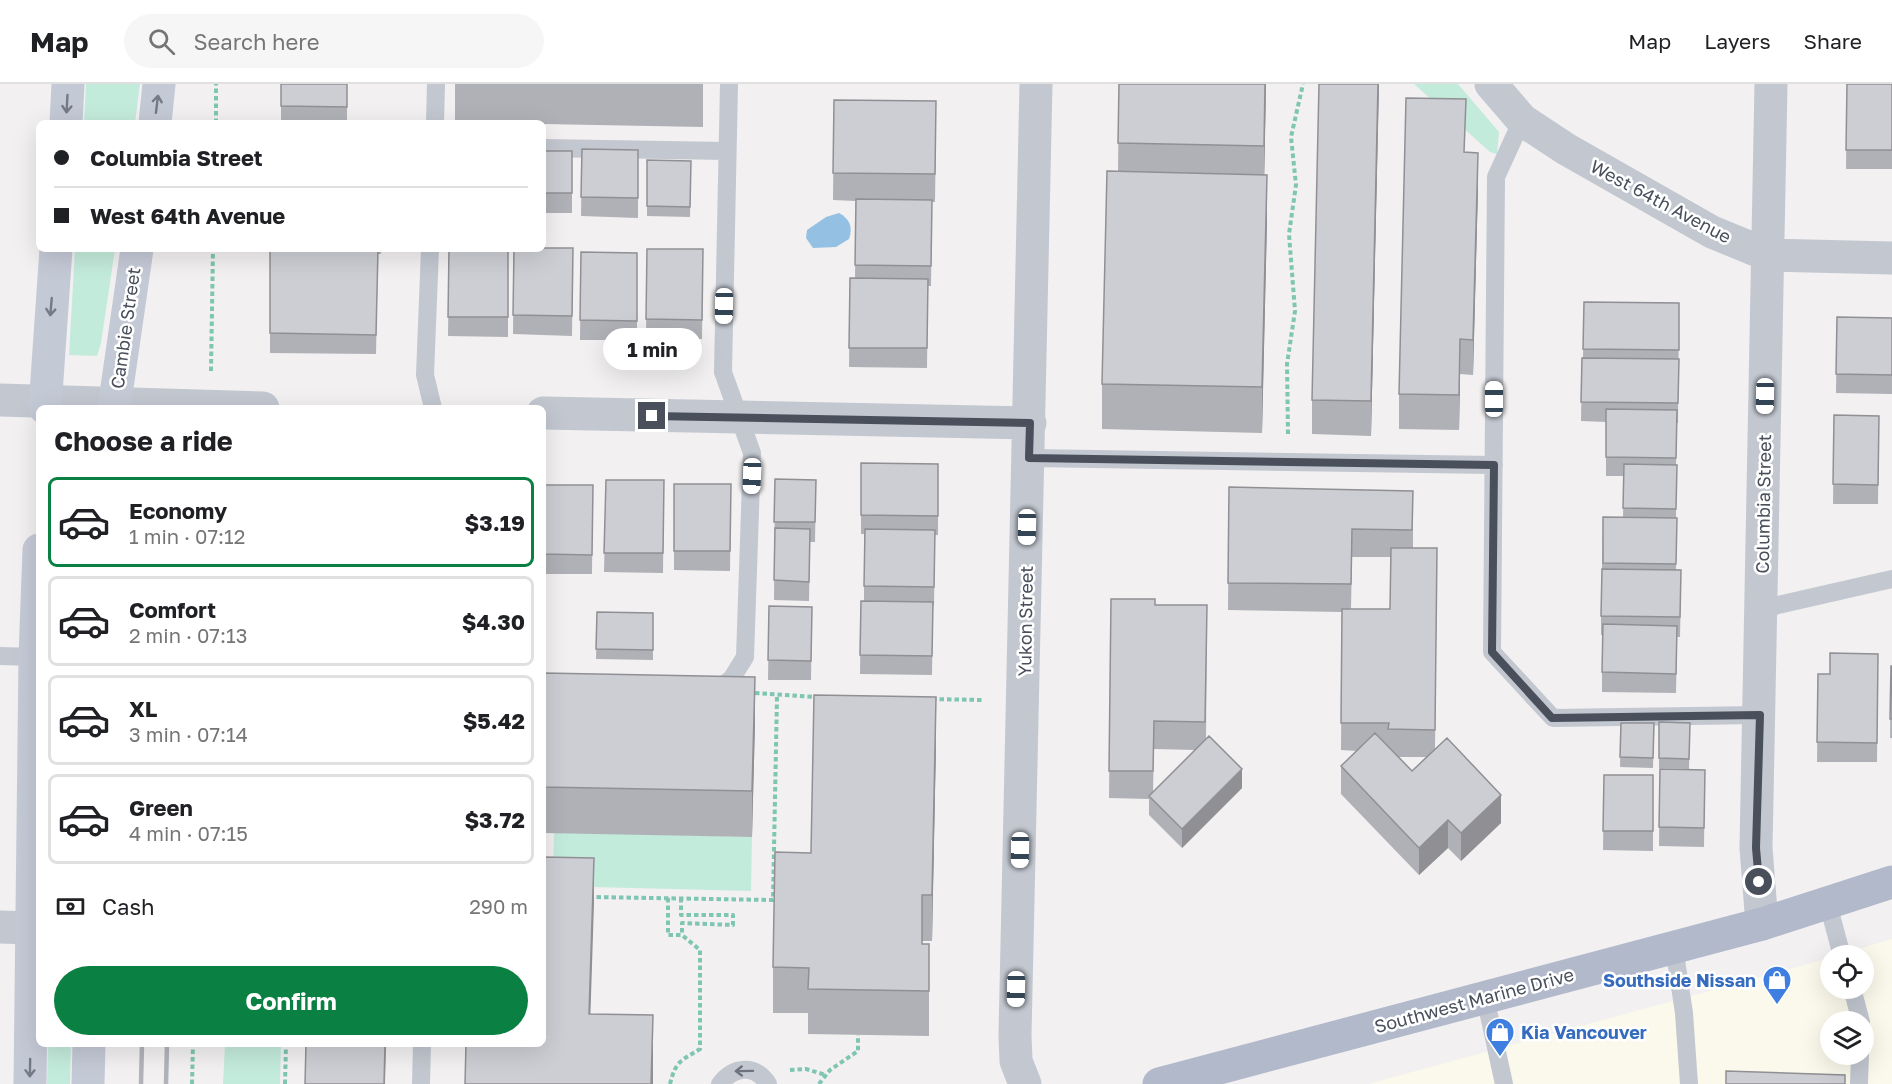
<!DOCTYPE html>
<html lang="en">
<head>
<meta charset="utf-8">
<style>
  :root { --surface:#fff; --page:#f6f6f6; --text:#202124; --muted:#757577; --line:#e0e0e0; --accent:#0b8043 }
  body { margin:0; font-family:"Golos Text",sans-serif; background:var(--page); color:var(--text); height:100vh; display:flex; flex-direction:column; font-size:22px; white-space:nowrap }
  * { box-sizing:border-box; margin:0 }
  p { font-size:20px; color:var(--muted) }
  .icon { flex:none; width:33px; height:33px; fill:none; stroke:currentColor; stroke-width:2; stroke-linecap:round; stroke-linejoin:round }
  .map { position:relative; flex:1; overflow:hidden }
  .details { position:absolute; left:36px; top:321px; width:510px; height:642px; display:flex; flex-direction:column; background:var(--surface); border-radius:9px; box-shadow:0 6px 24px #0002 }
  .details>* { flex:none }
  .hud { position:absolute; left:36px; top:36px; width:510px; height:132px; border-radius:9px; box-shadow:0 6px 24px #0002; display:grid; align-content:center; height:132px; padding:0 18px; background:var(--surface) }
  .buttons { position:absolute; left:1820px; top:861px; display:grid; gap:12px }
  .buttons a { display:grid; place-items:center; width:54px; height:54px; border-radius:50%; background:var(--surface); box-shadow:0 6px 24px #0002; font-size:30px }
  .end { position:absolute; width:27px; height:27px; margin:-14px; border:8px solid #494f5b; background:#fff; box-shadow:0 0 0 3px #fff }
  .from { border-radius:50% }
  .bubble { position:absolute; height:42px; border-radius:21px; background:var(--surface); box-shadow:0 6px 24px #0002; font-size:20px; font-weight:700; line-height:42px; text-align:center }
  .car { position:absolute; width:18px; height:36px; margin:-18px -9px; border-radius:8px; box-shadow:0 0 4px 2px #0007; background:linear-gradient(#fff 24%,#345 0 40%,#fff 0 76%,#345 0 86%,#fff 0) }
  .hud b { display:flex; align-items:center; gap:21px; height:57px; font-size:22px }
  .hud b+b { border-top:2px solid var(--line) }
  .hud i { width:15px; height:15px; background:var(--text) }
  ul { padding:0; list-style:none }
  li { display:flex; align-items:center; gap:18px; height:90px; margin:0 12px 9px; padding:0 6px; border:3px solid var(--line); border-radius:9px }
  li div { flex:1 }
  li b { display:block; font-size:22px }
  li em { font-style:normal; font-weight:700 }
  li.active { border-color:var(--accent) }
  li>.icon { width:54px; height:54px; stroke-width:1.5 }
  h2 { padding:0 18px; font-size:27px; line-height:72px }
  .pay { display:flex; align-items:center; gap:15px; height:66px; padding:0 18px; font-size:22px }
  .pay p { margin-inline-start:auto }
  .cta { display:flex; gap:12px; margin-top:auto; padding:12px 18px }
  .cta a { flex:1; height:69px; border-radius:36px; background:var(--accent); color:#fff; font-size:24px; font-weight:700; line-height:69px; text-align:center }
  header { display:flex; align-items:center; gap:36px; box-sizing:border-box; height:84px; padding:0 30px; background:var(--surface); border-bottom:2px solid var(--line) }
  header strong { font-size:28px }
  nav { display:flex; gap:33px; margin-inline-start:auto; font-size:21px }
  .search { width:420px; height:54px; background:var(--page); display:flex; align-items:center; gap:15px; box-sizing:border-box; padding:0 21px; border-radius:33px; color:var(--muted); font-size:22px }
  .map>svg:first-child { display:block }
  .commercial { fill:#faf9eb; fill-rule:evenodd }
  .green { fill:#c3ebdb }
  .water { fill:#94c1e3 }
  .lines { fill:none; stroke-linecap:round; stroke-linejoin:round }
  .path { stroke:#7ec5b2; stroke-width:4; stroke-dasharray:4.5 3; stroke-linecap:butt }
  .service { stroke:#c2c7d0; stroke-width:18 }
  .minor { stroke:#c2c7d0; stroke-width:33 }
  .secondary { stroke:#c4c9d6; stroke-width:33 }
  .primary { stroke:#b2b9cb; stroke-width:33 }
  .rail { stroke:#b2b3b9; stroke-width:4.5 }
  .wall { fill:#b0b1b6; fill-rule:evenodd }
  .shaded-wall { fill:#909094 }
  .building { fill:#cdced4; stroke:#909094; stroke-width:1.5 }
  .oneway { stroke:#747a86 }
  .oneway2 { stroke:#6d737e }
  .route { stroke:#494f5b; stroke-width:8 }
  .labels { text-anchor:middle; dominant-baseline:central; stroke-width:5; stroke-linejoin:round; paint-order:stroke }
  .street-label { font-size:18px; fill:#494f5b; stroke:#fff }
  .shop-label { font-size:18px; font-weight:bold; fill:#366cbe; stroke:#fff; text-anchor:end }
</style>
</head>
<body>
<header>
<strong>Map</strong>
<div class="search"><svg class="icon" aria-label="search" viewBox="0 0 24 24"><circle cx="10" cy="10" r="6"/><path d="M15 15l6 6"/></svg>Search here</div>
<nav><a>Map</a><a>Layers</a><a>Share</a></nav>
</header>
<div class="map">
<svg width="1892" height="1000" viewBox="0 0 1892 1000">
  <rect width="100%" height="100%" fill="#f2f0f0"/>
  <path class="commercial" d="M1892,855V1000H1368L1830,874V904H1863V872L1838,871ZM1830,938H1863V970H1830Z"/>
  <path class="green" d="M86,0H140L135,39H84Z
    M1414,0H1458L1499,48L1497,70L1490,68Z
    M75,165H115L101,259L97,272L69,271Z
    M554,748L752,753L751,807L553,802Z
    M48,960H71L70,1000H47Z
    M225,960H281L280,1000H223Z"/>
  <path class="water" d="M839,129C850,135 853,143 849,155L836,163L813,164L806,154L807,146L826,133Z"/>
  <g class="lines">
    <path class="path" d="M216,39V0
      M211,287L213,165
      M1288,350L1287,280L1295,227L1289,150L1296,101L1291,53L1303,0
      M755,609L816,613
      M932,615L982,616
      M589,813L773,816L777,612
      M668,814V851H682L700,866V965C681,977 676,976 670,1000
      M681,814V831H733V841L682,839V851
      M790,986L806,985L826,991
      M192,1000L193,960
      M285,1000L286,960
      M819,1000L830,986L858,967V951"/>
    <path class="service" d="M1522,36L1496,93L1492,568L1553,634L1759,631
      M435,39L436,0
      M543,64L727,67
      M430,165L425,291L433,324
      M1029,374L1494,381
      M1761,525L1892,495
      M0,572L35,573
      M713,604H721L732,594L745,573L752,369L723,288L729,0
      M1828,820L1842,872
      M1674,863L1684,929L1689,1000
      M1852,904L1861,938
      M1485,913L1504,1000
      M421,1000L422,960
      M720,1000C734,982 755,980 768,1000
      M1859,1000L1860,970"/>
    <path class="minor" d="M1491,0L1522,36L1566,65L1712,148L1768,171L1892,174
      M0,316L263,324
      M543,329L1030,339
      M1762,840L1756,764L1771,0
      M0,843L32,844
      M1025,1000L1016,977L1015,951L1036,0"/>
    <path class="secondary" d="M66,39L68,0
      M155,39L159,0
      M45,324L56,165
      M114,324L137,165
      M30,1000L35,573L39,466
      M88,1000L89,960"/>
    <path class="primary" d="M1159,1000L1762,840L1892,798"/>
    <path class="rail" d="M141,1000L142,960
      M166,1000L167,960"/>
  </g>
  <path class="wall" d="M281,0H347V39H281Z
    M455,0H703V43L543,40V39H455Z
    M1119,0H1266L1264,91L1267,137L1262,349L1102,345V300L1118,87Z
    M1379,0L1371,352L1312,350V316Z
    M1847,0H1892V85H1846Z
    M834,16L936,45L935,118H932L931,202H928L927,284L849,283L850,194H855L856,117L833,116Z
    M582,65L638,66V134L581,132Z
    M543,67H572V129H543Z
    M1465,68L1478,104L1473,291L1460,290L1459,346L1399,345V310Z
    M647,76L691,77L690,133L647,132Z
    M573,164L572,252L513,250L514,165Z
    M270,165H381V170H378L376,270L270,269Z
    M449,165L508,166V253L448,252Z
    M647,165H703L702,255L646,254Z
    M581,168L637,169V256H580Z
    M1584,218L1679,219L1678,339H1677L1676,381V486L1681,506L1680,553H1677L1676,609L1602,608V551H1601V532L1603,433H1623L1624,392H1606V338L1581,337L1582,274H1583Z
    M1837,233L1892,234V310L1836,309Z
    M1834,331L1879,332L1878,420H1833Z
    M861,379L938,380V451H935L934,522H933L932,591L860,590L861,517H864V450H861Z
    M775,395L816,396L815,458H810L809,517L774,516Z
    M606,396H664L663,489L604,488Z
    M674,400H731L730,487L674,486Z
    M543,401H593L592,490H543Z
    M1229,403L1413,407V464H1437L1435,665L1501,739L1461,777L1448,764L1419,791L1341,710V682L1357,667L1341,666L1342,528L1228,526ZM1352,473H1390V525H1351ZM1399,673H1426L1412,687Z
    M1111,515L1155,521H1207L1206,656L1242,704L1182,764L1149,731V715L1109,714ZM1154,665L1196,666L1153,708Z
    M769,522L812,523L811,596H768Z
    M597,528L653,529V576L596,575Z
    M1878,570L1877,678H1817L1818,590H1830Z
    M1891,582H1892V654H1890Z
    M543,589L755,639L752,753L543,749Z
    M1659,638L1690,639L1689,685L1659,684Z
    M1621,639H1654L1653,684L1620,683Z
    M936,659L932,857H922L929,906V952L808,950V929H773V883L811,769Z
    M1660,685L1705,686L1704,763L1659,762Z
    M1604,691H1653V767L1603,766Z"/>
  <path class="shaded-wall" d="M1265,0H1266L1264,108V62Z
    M1378,0H1379L1371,352V317Z
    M1478,69V104L1473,291V256Z
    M1267,91V137L1262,349V303Z
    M1460,255V290L1459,346V311Z
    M755,593V639L752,753V707Z
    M936,613V659L932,857V811Z
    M1242,685V704L1182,764V745Z
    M1501,711V739L1461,777V749Z
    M1448,736V764L1419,791V764Z
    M594,774V819L589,975V930Z
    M653,931V1000H651Z
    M385,960H386L385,1000H384Z"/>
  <path class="building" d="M281,0H347V23L281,22Z
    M1119,0H1265L1264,62L1118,59Z
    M1319,0H1378L1371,317L1312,316Z
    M1847,0H1892V66H1846Z
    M1406,14L1466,15L1464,68L1478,69L1473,256L1460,255L1459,311L1399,310Z
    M834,16L936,17L935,90L833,89Z
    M582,65L638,66V114L581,113Z
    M543,67H572V109H543Z
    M647,76L691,77L690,123L647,122Z
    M1107,87L1267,91L1262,303L1102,300Z
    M856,115L932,116L931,182L855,181Z
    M543,164H573L572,232L513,231L514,165H543Z
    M270,165H378L376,251L270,249Z
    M449,165L508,166V233H448Z
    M647,165H703L702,236L646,235Z
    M581,168L637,169V237L580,236Z
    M850,194L928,195L927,264H849Z
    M1584,218L1679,219V266L1583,265Z
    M1837,233L1892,234V291L1836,290Z
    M1582,274L1679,275L1678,319L1581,318Z
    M1606,325L1677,326L1676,374L1606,373Z
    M1834,331L1879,332L1878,401L1833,400Z
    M861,379L938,380V432L861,431Z
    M1624,380L1677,381L1676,425L1623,424Z
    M775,395L816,396L815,438H774Z
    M606,396H664L663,469H604Z
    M674,400H731L730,467H674Z
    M543,401H593L592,471L543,470Z
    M1229,403L1413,407L1412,446L1352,445L1351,500L1228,499Z
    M1603,433L1677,434L1676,480L1603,479Z
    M775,444L810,445L809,498L774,496Z
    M865,445L935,446L934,503L864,502Z
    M1391,464H1437L1435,646L1388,645L1389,639H1341L1342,525H1390Z
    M1602,485L1681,486L1680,533L1601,532Z
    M1111,515H1155V521H1207L1205,638L1154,637L1153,687H1109Z
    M861,517L933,518L932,572L860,571Z
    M769,522L812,523L811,577L768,576Z
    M597,528L653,529V566L596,565Z
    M1603,540L1677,542L1676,590L1602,588Z
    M1830,569L1878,570L1877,659L1817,658L1818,590H1830Z
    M1891,582H1892V635H1890Z
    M543,589L755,593L752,707L543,703Z
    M814,611L936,613L932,811H922V860H929V907L808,905L809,884L773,883L775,768L811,769Z
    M1659,638L1690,639L1689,675L1659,674Z
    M1621,639H1654L1653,674L1620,673Z
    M1375,649L1412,687L1447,654L1501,711L1461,749L1448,736L1419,764L1341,682Z
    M1209,652L1242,685L1182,745L1149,712Z
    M1660,685L1705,686L1704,744L1659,743Z
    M1604,691H1653V747H1603Z
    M543,773L594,774L589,930L653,931L651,1000H465L466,960H543Z
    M306,960H385L384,1000H305Z
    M1726,987L1845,991V1000H1726Z"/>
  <defs><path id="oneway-shaft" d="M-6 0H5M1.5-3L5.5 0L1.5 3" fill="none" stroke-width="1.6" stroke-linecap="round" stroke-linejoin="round" transform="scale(1.5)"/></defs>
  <g class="oneway">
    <use href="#oneway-shaft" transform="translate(67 20) rotate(93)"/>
    <use href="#oneway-shaft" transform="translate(157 20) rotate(-83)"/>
    <use href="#oneway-shaft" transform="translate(51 223) rotate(95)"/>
    <use href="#oneway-shaft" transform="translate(30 984) rotate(91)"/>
  </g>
  <use class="oneway2" href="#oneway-shaft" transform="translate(744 987) rotate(179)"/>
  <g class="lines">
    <path class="route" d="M652,332L1030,339L1029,374L1494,381L1492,568L1552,634L1760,631L1756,764L1759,798"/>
  </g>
  <defs>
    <g id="shop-pin" transform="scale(1.5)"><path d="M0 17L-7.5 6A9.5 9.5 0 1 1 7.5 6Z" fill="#3f7fe0" stroke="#fff"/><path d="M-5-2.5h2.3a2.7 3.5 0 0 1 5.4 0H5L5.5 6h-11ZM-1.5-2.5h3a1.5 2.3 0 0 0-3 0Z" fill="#fff"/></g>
  </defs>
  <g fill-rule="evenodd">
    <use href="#shop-pin" x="1777" y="896"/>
    <use href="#shop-pin" x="1500" y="948"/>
  </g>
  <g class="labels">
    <g class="street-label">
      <text transform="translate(1661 117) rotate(28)">West 64th Avenue</text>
      <text transform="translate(125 244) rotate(-82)">Cambie Street</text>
      <text transform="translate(1763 420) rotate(-89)">Columbia Street</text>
      <text transform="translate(1025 537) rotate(-89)">Yukon Street</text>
      <text transform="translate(1474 916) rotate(-15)">Southwest Marine Drive</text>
    </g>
    <g class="shop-label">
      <text x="1756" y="896">Southside Nissan</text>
      <text x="1521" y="948" text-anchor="start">Kia Vancouver</text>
    </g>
  </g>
</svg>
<div class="buttons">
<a><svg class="icon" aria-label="locate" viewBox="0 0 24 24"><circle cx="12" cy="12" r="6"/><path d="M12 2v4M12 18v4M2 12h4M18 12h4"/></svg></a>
<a><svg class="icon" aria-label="layers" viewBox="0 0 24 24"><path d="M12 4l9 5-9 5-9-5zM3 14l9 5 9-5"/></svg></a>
</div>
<i class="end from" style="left:1759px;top:798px"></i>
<i class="end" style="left:652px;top:332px"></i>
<div class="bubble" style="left:603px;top:244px;width:99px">1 min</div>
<i class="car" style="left:724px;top:222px;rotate:181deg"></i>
<i class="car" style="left:1765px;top:312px;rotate:181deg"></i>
<i class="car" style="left:1494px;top:315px;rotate:0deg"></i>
<i class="car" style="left:752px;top:392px;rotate:182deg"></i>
<i class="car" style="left:1027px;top:443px;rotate:181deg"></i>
<i class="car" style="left:1020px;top:766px;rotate:181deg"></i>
<i class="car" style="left:1016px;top:905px;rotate:181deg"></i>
<div class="hud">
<b><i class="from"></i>Columbia Street</b>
<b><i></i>West 64th Avenue</b>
</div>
<section class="details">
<h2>Choose a ride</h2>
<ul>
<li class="active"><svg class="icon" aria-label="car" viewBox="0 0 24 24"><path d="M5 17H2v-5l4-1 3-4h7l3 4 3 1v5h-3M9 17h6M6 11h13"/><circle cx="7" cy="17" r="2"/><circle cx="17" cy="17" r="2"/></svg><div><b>Economy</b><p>1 min · 07:12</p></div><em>$3.19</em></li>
<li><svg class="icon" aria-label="car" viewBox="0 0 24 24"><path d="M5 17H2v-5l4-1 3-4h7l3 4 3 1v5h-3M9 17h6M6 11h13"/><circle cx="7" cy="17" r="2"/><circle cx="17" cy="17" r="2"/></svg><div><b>Comfort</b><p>2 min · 07:13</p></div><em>$4.30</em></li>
<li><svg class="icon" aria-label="car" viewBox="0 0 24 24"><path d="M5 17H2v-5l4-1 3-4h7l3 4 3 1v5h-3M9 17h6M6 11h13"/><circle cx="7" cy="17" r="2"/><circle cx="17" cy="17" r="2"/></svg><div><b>XL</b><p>3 min · 07:14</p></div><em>$5.42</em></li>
<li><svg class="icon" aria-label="car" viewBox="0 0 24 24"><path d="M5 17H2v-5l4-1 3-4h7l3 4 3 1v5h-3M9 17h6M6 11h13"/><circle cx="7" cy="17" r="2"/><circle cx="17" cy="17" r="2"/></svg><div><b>Green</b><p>4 min · 07:15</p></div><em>$3.72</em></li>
</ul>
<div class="pay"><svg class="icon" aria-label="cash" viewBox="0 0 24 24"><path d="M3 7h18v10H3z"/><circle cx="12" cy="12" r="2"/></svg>Cash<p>290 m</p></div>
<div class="cta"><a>Confirm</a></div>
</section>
</div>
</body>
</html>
